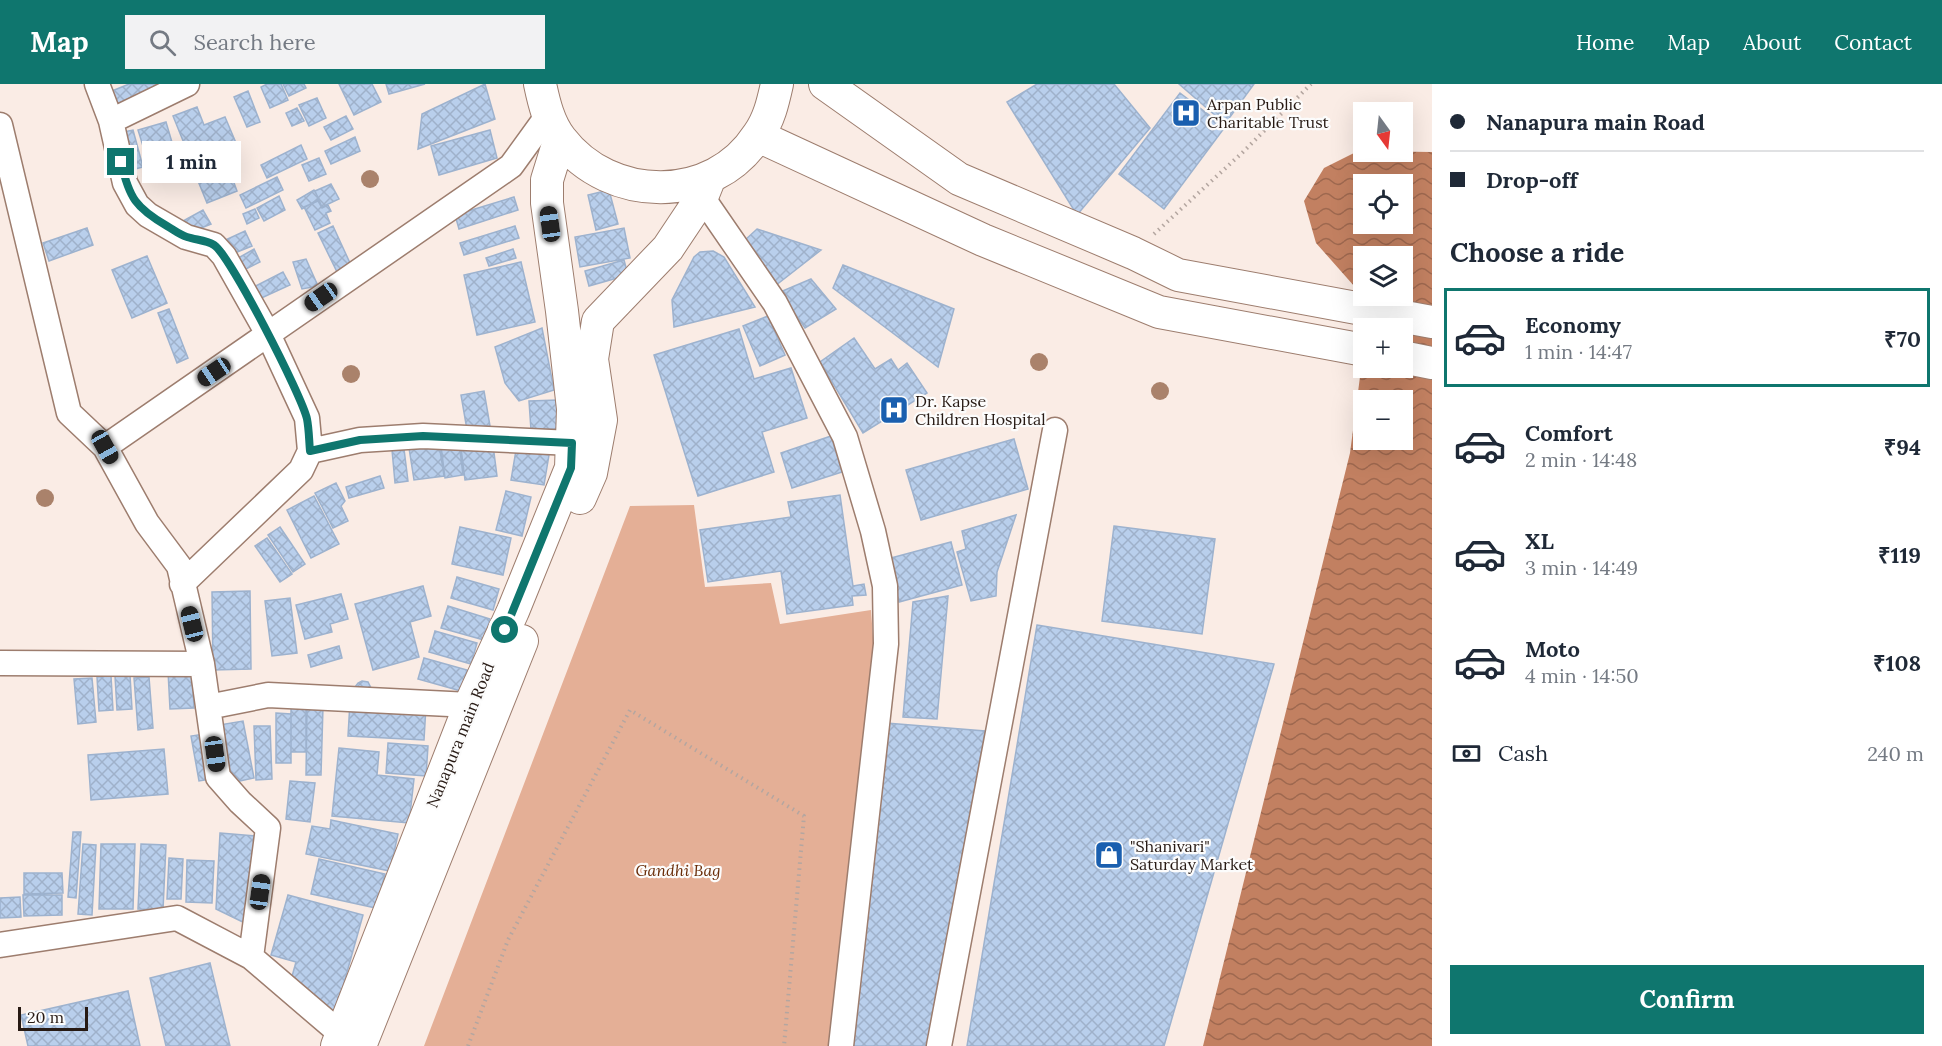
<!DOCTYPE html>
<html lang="en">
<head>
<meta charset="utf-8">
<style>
  :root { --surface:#fff; --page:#f2f2f3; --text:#1f2937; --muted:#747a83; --line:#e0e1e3; --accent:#0f766e }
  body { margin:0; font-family:Lora,serif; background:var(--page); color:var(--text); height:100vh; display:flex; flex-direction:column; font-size:22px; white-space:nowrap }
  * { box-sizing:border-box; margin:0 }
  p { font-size:20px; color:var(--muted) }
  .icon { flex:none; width:33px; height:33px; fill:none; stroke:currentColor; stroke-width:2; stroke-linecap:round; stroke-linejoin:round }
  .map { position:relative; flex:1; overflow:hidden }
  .drawer { display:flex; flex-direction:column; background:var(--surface); width:510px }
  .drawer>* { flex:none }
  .banner { display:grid; align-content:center; height:132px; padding:0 18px; background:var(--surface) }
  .needle { width:39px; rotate:165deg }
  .buttons { position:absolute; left:1353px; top:18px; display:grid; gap:12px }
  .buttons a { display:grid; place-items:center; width:60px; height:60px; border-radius:0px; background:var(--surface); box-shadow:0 6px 24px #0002; font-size:30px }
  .scale { position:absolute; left:18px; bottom:15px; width:70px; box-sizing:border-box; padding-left:6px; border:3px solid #271a14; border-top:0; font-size:16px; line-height:21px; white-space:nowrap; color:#271a14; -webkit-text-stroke:4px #fcfcfc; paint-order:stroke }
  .end { position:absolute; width:27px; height:27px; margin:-14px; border:8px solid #0f766e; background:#fff; box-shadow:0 0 0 3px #fff }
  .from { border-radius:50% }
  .bubble { position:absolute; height:42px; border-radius:0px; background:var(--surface); box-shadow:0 6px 24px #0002; font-size:20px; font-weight:700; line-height:42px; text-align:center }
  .car { position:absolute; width:18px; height:36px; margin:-18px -9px; border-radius:8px; box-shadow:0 0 4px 2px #0007; background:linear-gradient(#222 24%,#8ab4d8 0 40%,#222 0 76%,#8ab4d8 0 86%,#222 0) }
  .banner b { display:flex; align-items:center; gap:21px; height:57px; font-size:22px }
  .banner b+b { border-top:2px solid var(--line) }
  .banner i { width:15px; height:15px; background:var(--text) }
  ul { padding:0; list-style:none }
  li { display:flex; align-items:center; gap:18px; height:99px; margin:0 12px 9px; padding:0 6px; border:3px solid transparent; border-radius:0px }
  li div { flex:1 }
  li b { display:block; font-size:22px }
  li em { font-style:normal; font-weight:700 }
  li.active { border-color:var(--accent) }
  li>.icon { width:54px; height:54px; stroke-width:1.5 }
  h2 { padding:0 18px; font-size:27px; line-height:72px }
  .pay { display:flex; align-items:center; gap:15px; height:66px; padding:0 18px; font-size:22px }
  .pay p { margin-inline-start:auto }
  .cta { display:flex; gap:12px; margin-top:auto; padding:12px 18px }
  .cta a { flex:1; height:69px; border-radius:0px; background:var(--accent); color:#fff; font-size:24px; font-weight:700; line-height:69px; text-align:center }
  header { display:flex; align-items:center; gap:36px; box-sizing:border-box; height:84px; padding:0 30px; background:var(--accent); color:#fff }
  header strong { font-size:28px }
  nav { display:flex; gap:33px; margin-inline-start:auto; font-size:21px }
  .search { width:420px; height:54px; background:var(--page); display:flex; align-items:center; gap:15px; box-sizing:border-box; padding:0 21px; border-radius:0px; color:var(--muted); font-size:22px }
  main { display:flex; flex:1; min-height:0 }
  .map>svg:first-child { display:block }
  .green { fill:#e4af96 }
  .water { fill:url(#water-waves); fill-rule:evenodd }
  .building { fill:url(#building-cross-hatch); stroke:#9db2ce; stroke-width:1.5 }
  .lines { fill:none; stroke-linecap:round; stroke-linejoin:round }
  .minor-casing { stroke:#9d7d6e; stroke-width:27 }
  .major-casing { stroke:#9d7d6e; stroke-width:34 }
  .path { stroke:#b4a6a0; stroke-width:4; stroke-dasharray:1.5 4.5; stroke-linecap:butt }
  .minor { stroke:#fff; stroke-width:24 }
  .major { stroke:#fff; stroke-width:32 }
  .tree { fill:#aa826b }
  .route { stroke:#0f766e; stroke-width:8 }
  .labels { text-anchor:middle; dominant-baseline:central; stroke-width:4.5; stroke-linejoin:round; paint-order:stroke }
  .poi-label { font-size:16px; fill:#271a14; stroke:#fcfcfc; text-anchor:start }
  .street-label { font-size:16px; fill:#271a14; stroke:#fcfcfc }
  .park-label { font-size:16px; font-style:italic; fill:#692c08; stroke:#fcfcfc }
</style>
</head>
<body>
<header>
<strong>Map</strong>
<div class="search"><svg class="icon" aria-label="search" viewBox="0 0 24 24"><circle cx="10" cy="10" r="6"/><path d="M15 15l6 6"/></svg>Search here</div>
<nav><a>Home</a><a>Map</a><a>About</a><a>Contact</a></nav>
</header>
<main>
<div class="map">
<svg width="1432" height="962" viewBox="0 0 1432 962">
  <defs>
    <pattern id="water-waves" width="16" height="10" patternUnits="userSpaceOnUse" patternTransform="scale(1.5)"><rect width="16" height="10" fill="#c28061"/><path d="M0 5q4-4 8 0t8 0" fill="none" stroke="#9e684f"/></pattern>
    <pattern id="building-cross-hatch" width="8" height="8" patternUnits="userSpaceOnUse" patternTransform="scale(1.5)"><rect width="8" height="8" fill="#b9cfec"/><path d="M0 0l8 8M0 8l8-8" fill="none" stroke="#9fb1ca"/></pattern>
  </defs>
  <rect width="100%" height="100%" fill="#faece5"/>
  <path class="green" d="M694,421L705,503L771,499L780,540L871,526L874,567L834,962H424L630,422Z"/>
  <path class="water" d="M1358,67L1432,68V962H1203L1350,369L1363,270L1364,284H1402V244H1367L1370,220L1316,159L1304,117L1324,84ZM1364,100H1402V140H1364ZM1364,172H1402V212H1364ZM1364,316H1402V356H1364Z"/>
  <path class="building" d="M129,0H165L117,20L112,7Z
    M267,0H281L288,16L270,24L261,3Z
    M283,0H304L306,4L289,12Z
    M339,0H372L381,18L354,31Z
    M386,0H425L389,10Z
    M485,0L495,35L418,65L422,30Z
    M1037,0H1114L1150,44L1077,131L1007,18Z
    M1179,0H1254L1225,40Z
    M248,7L260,38L247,43L234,13Z
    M1180,9L1225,43L1164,125L1119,90Z
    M317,14L326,34L309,42L299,21Z
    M197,23L204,41L225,33L239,66L194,84L173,32Z
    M297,24L304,37L292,42L286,29Z
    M346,32L353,45L331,56L324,43Z
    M166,38L179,82L153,94L138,46Z
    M133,46L143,83L127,87L118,49Z
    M490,46L497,74L439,91L431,62Z
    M355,53L360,67L331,80L325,67Z
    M301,61L307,75L267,94L261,81Z
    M319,74L326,90L309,97L302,81Z
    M229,85L237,107L207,119L198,97Z
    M277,93L283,106L246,124L240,111Z
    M331,100L339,115L322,123L315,107Z
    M314,106L319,115L302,125L297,116Z
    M609,106L618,140L596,146L588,111Z
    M279,112L285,126L264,137L257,124Z
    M514,113L518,126L459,145L455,131Z
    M318,117L322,124L328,121L331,127L326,129L330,139L315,146L304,123Z
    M255,125L259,134L247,140L243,130Z
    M203,126L211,140L191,148L183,137Z
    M333,142L350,179L338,190L318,149Z
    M515,142L519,154L464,171L460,159Z
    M87,144L93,161L49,177L43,159Z
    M624,144L630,174L580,183L575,153Z
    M757,145L821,166L775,202L745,156Z
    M245,147L252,162L232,170L221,158Z
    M254,165L260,178L240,188L233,177Z
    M513,165L516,174L489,182L486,174Z
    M713,167L724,173L755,223L674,243L672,216L694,173L700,168Z
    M147,172L167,219L132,234L112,186Z
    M306,175L318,202L302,205L293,178Z
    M624,176L628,191L589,202L585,187Z
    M521,178L535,238L477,251L464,191Z
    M843,181L954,225L938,283L833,204Z
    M283,188L290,201L257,216L250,205Z
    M811,195L836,225L805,244L780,208Z
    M169,225L188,274L177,279L158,229Z
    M768,232L785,271L760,282L743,242Z
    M542,244L554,306L519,317L505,299L495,263Z
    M739,245L754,295L791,284L807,334L762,348L774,388L698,412L654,271Z
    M854,254L875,285L891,275L898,286L907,279L927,309L863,349L820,278Z
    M484,307L490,342L467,346L461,311Z
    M557,316L559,345L531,346L529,317Z
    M831,352L842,388L792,404L781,369Z
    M1014,355L1028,405L921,436L906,386Z
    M459,359L463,391L445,394L441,362Z
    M439,360L444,392L414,396L409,364Z
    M493,361L497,392L465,396L461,364Z
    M404,365L408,397L395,399L392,366Z
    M516,366L549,371L544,401L511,396Z
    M380,392L384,404L349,414L346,403Z
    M336,399L345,417L341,422L348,437L333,444L315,409Z
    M506,407L531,413L522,452L496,446Z
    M840,411L853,502L864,500L866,511L852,512L853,521L787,530L781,487L708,498L700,446L791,433L788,418Z
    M314,412L339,460L311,474L287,426Z
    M1016,431L997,488L996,512L971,517L957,468L966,465L962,447Z
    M1114,442L1215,455L1202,550L1102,537Z
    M280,443L305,480L293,488L268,451Z
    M460,443L511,454L503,491L452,480Z
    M267,454L292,490L280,498L255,462Z
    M951,458L962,501L899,518L887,475Z
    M457,493L499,505L493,526L451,514Z
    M423,502L431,532L410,538L419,573L373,586L355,520Z
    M250,507L251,585L213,586L212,508Z
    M341,510L348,535L330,540L332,548L305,555L296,521Z
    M948,512L937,635L903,633L913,518Z
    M290,514L297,569L272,572L265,517Z
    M448,522L490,535L484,556L441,544Z
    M1037,541L1274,580L1164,962H967Z
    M435,547L477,559L471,580L429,568Z
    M339,562L342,574L311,583L308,571Z
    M424,574L467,586L461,607L418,595Z
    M192,585L194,624L170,625L168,587Z
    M130,591L132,625L117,626L115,592Z
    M111,592L113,626L99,627L97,593Z
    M149,593L153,644L138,646L134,594Z
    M92,594L96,638L78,640L74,595Z
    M362,597L368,598L371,604L355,603L358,599Z
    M291,618L306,619V668H291Z
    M350,618L426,622L424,656L348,652Z
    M307,623H323L321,691H306Z
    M276,629L291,630V679H276Z
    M243,637L254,694L230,699L219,641Z
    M886,639L985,647L928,962H846Z
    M254,642H270L272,695L256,696Z
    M204,650L212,695L199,697L191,652Z
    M388,659L428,662L426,692L386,689Z
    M339,664L379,668L377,691L414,695L409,739L332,732Z
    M164,665L168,710L91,716L88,671Z
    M290,697L315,699L310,738L286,735Z
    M331,736L398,750L390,787L306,770L312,742L330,745Z
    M73,748H81L76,814L68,813Z
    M220,749L256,752L249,841L216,825Z
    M83,760L96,761L92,831L78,830Z
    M101,760H135L133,825H99Z
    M141,760L166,761L163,826L138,825Z
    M169,774L183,775L181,815H167Z
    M319,775L385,790L376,824L311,810Z
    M187,776L214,777L212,819L186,818Z
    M24,789H62L63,809L24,810Z
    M23,811H62V831L24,832Z
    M288,811L363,831L335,931L291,896L296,878L271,871Z
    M20,813L21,833L0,834V814Z
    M210,879L230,962H166L150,894Z
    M128,907L140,962H28L21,931Z"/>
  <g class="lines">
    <g class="minor-casing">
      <path id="minor" d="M97,0L111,37L125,99L137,121L148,131L186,153L214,161L224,172L268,250L307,334L310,367L301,386L182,500
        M111,37L187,0
        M0,41L69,329L105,363L147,439L179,482L202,580L218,693L240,718L268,744L251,873
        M702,113L775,219L845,353L873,447L885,502L886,560L841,962
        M105,363L511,82L548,31
        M310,367L360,356L423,352L572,359
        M0,579L202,580
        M208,623L268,611L470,621
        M0,861L177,834L251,873L341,950
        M939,962L1055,346"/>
    </g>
    <g class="major-casing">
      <path id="major" d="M540,0C544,19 549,40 561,55C610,119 713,121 758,51C769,36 773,18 777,0
        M825,0L959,95L1133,169L1178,191L1432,238
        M758,52L983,156L1159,228L1364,266
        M1402,273L1432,279
        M580,414L591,389L601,336L592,275L598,237L668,164L702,113L710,93
        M337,962L470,621L513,527L571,384L573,325L562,227L547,119V96L560,54
        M360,962L522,557"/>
    </g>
    <path class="path" d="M1154,150L1243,68L1311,0
      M468,962L508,856L630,626L804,732L784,962"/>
    <use href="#minor" class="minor"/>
    <use href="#major" class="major"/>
  </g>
  <g class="tree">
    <circle cx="370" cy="95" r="9"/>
    <circle cx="1039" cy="278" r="9"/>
    <circle cx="351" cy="290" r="9"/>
    <circle cx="1160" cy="307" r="9"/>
    <circle cx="45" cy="414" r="9"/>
  </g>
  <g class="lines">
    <path class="route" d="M121,78C129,114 136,124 167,142C174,146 180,151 187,153C196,156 206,156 214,161C230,171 302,312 307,335C309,345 309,356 310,367L360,356L423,352L572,359L571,384L505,546"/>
  </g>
  <defs>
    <g id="hospital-square" transform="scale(1.5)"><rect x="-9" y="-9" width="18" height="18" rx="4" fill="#1a5faf" stroke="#fcfcfc"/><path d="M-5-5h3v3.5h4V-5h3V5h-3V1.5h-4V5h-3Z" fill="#fff"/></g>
    <g id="shop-square" transform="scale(1.5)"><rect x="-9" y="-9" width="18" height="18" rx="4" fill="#1a5faf" stroke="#fcfcfc"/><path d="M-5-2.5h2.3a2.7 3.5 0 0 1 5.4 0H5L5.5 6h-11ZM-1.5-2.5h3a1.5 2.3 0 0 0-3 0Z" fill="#fff"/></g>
  </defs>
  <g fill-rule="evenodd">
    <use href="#hospital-square" x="1186" y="29"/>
    <use href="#hospital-square" x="894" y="326"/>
    <use href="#shop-square" x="1109" y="771"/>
  </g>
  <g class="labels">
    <g class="poi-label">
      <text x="1207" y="20">Arpan Public<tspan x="1207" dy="18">Charitable Trust</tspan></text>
      <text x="915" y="317">Dr. Kapse<tspan x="915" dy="18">Children Hospital</tspan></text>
      <text x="1130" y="762">"Shanivari"<tspan x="1130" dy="18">Saturday Market</tspan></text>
    </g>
    <g class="street-label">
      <text transform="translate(460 651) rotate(-68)">Nanapura main Road</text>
    </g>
    <g class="park-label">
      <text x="678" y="786">Gandhi Bag</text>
    </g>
  </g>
</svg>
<div class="buttons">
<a><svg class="needle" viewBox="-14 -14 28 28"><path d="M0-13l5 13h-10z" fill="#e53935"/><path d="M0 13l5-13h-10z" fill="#747a83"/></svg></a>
<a><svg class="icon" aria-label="locate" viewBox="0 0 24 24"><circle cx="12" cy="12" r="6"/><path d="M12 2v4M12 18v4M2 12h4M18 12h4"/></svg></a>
<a><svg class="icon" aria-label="layers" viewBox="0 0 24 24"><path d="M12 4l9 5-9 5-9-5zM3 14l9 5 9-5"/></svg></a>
<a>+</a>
<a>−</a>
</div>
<div class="scale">20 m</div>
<i class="end from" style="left:505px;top:546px"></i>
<i class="end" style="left:121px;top:78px"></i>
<div class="bubble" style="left:142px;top:57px;width:99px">1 min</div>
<i class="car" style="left:550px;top:140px;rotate:352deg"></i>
<i class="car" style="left:321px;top:213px;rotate:235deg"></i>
<i class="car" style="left:214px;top:288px;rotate:236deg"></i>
<i class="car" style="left:105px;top:363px;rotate:151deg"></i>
<i class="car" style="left:192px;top:540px;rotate:346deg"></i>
<i class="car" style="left:215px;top:670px;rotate:172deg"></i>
<i class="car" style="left:260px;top:808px;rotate:8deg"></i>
</div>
<section class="drawer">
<div class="banner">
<b><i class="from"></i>Nanapura main Road</b>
<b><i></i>Drop-off</b>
</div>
<h2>Choose a ride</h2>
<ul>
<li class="active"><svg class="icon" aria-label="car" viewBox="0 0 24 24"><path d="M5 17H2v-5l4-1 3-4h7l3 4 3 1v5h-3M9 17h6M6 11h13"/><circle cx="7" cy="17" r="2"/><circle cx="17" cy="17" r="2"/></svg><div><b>Economy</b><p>1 min · 14:47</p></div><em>₹70</em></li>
<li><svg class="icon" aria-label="car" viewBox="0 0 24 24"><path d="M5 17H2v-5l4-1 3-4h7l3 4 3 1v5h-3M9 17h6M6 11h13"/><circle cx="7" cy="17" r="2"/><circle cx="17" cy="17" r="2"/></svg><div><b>Comfort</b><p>2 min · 14:48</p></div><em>₹94</em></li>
<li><svg class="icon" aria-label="car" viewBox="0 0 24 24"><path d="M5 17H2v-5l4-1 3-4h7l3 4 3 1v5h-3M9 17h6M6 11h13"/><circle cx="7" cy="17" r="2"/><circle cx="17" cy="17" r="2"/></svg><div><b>XL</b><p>3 min · 14:49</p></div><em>₹119</em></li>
<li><svg class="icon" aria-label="car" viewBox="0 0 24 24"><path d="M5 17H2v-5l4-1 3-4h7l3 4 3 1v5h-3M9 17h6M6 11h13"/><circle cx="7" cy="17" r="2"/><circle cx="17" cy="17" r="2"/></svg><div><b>Moto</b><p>4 min · 14:50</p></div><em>₹108</em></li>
</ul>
<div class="pay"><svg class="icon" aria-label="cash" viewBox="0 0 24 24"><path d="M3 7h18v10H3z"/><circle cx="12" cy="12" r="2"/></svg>Cash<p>240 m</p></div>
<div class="cta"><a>Confirm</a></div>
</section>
</main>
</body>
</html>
